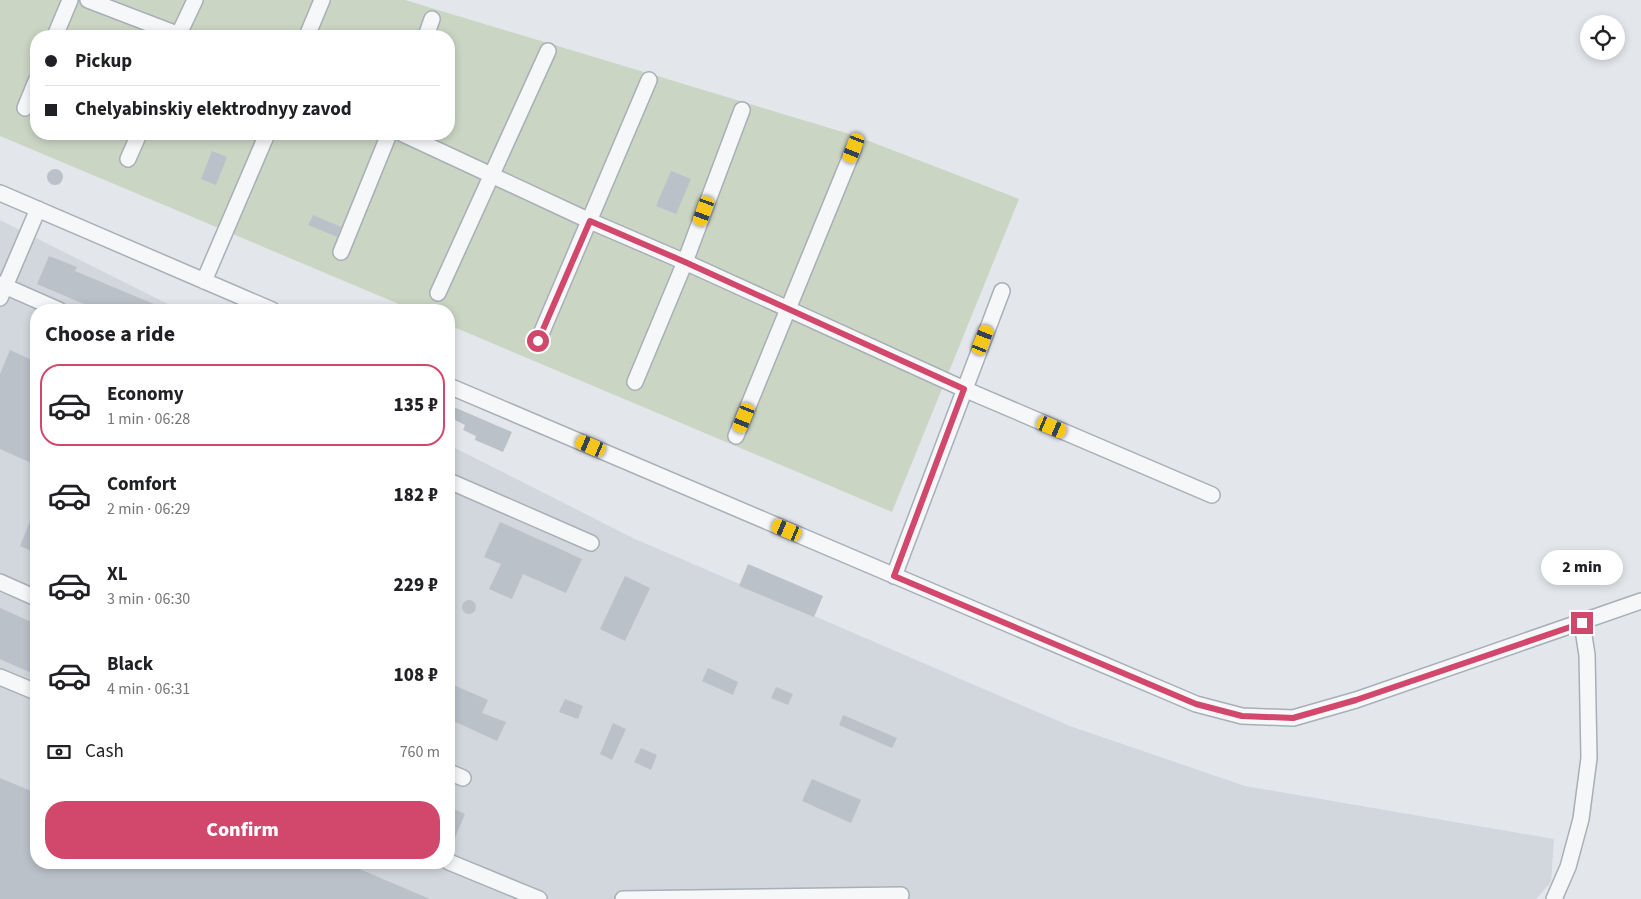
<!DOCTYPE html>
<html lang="en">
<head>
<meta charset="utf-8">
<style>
  :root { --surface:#fff; --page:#f6f6f6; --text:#202124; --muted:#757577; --line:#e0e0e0; --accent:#d1486c }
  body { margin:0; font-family:"Source Sans 3",sans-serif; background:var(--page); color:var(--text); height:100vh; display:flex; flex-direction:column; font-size:19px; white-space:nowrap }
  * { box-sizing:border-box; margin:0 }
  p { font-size:16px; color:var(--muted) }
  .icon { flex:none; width:28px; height:28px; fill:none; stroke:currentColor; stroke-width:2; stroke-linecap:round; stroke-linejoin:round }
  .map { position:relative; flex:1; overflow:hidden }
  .panel { position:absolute; left:30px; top:304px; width:425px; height:565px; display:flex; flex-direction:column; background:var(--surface); border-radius:20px; box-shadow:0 2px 8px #0003 }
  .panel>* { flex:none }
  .guide { position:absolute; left:30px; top:30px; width:425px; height:110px; border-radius:20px; box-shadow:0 2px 8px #0003; display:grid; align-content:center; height:110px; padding:0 15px; background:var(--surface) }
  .fabs { position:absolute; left:1580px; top:15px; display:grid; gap:10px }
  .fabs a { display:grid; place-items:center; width:45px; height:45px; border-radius:50%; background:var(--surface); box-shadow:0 2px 8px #0003; font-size:25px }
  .end { position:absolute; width:22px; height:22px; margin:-11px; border:6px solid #d1486c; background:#fff; box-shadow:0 0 0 2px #fff }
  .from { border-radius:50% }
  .bubble { position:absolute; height:35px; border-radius:18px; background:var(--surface); box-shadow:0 2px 8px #0003; font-size:16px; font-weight:800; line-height:35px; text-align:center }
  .car { position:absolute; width:15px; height:30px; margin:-15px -8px; border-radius:6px; box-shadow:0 0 4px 1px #0007; background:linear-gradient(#f5c518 24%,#345 0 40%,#f5c518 0 76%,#345 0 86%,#f5c518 0) }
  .guide b { display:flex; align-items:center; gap:18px; height:48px; font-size:19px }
  .guide b+b { border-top:1px solid var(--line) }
  .guide i { width:12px; height:12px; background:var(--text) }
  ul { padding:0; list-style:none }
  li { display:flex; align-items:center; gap:15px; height:82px; margin:0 10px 8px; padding:0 5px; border:2px solid transparent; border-radius:20px }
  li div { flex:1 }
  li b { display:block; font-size:19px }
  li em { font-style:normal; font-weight:800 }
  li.active { border-color:var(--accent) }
  li>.icon { width:45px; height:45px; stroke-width:1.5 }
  h2 { padding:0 15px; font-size:22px; line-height:60px }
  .pay { display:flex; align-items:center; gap:12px; height:55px; padding:0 15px; font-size:19px }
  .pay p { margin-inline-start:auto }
  .primary-button { display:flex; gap:10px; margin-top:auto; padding:10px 15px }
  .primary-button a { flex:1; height:58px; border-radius:20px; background:var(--accent); color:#fff; font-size:20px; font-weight:800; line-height:58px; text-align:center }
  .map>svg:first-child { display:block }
  .built { fill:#d1d7dd }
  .green { fill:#cad5c4; fill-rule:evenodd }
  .building { fill:#bac1c9 }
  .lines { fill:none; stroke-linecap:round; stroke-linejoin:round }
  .minor-casing { stroke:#a8afb6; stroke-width:18 }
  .minor { stroke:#f6f7f9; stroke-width:15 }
  .route { stroke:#d1486c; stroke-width:6 }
</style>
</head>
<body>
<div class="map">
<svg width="1641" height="899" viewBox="0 0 1641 899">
  <rect width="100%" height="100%" fill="#e3e7eb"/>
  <path class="built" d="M0,220L180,310H36V862H449V445L635,539L1070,726L1245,786L1554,839L1551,882L1536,899H0Z"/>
  <path class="green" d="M0,0H405L856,136L1019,199L892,512L449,325V310H413L0,136ZM36,36H449V134H36Z"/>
  <path class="building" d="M212,151L227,157L216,185L201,179Z
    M47 177a8 8 0 1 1 16 0a8 8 0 1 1-16 0Z
    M671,171L691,179L676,214L656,206Z
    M313,215L341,227L337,237L308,225Z
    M49,256L77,267L75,271L168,310H98L37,284Z
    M10,350L36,362V465L0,449V374Z
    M449,405L512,432L503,452L475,440L476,436L463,430L465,425L449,417Z
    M36,507V553L20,546Z
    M500,522L582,559L566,593L523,574L512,599L489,589L501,564L484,557Z
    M748,564L823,596L814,617L739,586Z
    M625,576L650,588L625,641L600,629Z
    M462 607a7 7 0 1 1 14 0a7 7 0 1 1-14 0Z
    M0,608L36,624V675L0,659Z
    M708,668L738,682L733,695L702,681Z
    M449,683L488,700L482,713L506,722L497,741L449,719Z
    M776,687L793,694L788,705L771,698Z
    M565,699L583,706L578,719L559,712Z
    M843,715L897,738L892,748L839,725Z
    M613,723L626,729L612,760L600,754Z
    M641,748L657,755L651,770L634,762Z
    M0,778L36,793V862H343L430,899H0Z
    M812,779L861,800L851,823L802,801Z
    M449,807L465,814L449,852Z"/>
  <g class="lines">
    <g class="minor-casing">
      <path id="minor" d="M88,0L182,36
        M55,36L70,0
        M178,36L195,0
        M307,36L322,0
        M426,36L432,19
        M25,108L36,81
        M403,134L590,221L685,262L964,389L1212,495
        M128,159L139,134
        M0,193L272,310
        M341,252L389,134
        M204,281L267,134
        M0,284L59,310
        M438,293L548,51
        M0,298L38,209
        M538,341L649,80
        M635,382L685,262L742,110
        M449,386L1196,704L1242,716L1293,718L1356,700L1641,601
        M736,436L854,148
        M449,481L591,543
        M894,576L1002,291
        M0,582L36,598
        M0,677L36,692
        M449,772L463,778
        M449,862L539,899
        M623,899L901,895
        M1554,899L1568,867L1581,819L1589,758L1587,655L1582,623"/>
    </g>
    <use href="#minor" class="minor"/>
  </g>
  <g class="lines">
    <path class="route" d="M538,341L590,221L685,262L964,389L894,576L1196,704L1242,716L1293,718L1356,700L1582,623"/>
  </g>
</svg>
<div class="fabs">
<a><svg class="icon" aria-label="locate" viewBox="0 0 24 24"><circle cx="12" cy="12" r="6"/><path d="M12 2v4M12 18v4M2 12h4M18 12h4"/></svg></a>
</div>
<i class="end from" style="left:538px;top:341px"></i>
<i class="end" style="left:1582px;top:623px"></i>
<div class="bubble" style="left:1541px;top:550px;width:82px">2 min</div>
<i class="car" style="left:854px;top:148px;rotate:202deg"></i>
<i class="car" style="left:704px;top:211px;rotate:200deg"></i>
<i class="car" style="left:983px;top:340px;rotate:21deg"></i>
<i class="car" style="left:744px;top:418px;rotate:202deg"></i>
<i class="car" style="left:1052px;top:427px;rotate:113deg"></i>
<i class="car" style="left:591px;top:446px;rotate:293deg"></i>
<i class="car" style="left:787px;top:530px;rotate:293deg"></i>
<div class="guide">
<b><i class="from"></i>Pickup</b>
<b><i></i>Chelyabinskiy elektrodnyy zavod</b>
</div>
<section class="panel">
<h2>Choose a ride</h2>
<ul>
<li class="active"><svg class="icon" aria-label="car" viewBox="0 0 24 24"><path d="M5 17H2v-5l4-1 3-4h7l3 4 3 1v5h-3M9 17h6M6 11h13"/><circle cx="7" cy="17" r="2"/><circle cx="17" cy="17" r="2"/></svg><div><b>Economy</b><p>1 min · 06:28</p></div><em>135 ₽</em></li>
<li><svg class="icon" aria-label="car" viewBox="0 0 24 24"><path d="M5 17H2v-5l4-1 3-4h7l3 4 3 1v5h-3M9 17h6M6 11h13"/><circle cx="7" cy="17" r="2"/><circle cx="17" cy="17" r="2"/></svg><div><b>Comfort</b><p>2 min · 06:29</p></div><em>182 ₽</em></li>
<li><svg class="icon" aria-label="car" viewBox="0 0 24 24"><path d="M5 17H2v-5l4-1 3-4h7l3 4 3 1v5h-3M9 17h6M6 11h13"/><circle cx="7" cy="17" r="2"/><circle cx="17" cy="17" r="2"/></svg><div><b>XL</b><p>3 min · 06:30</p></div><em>229 ₽</em></li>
<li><svg class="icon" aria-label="car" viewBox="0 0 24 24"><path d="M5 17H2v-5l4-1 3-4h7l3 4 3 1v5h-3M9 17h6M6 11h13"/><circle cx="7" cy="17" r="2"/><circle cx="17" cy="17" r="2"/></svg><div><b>Black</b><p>4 min · 06:31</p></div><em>108 ₽</em></li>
</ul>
<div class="pay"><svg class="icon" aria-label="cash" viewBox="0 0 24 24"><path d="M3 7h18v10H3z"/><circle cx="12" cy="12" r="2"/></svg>Cash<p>760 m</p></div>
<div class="primary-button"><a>Confirm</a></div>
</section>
</div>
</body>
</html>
